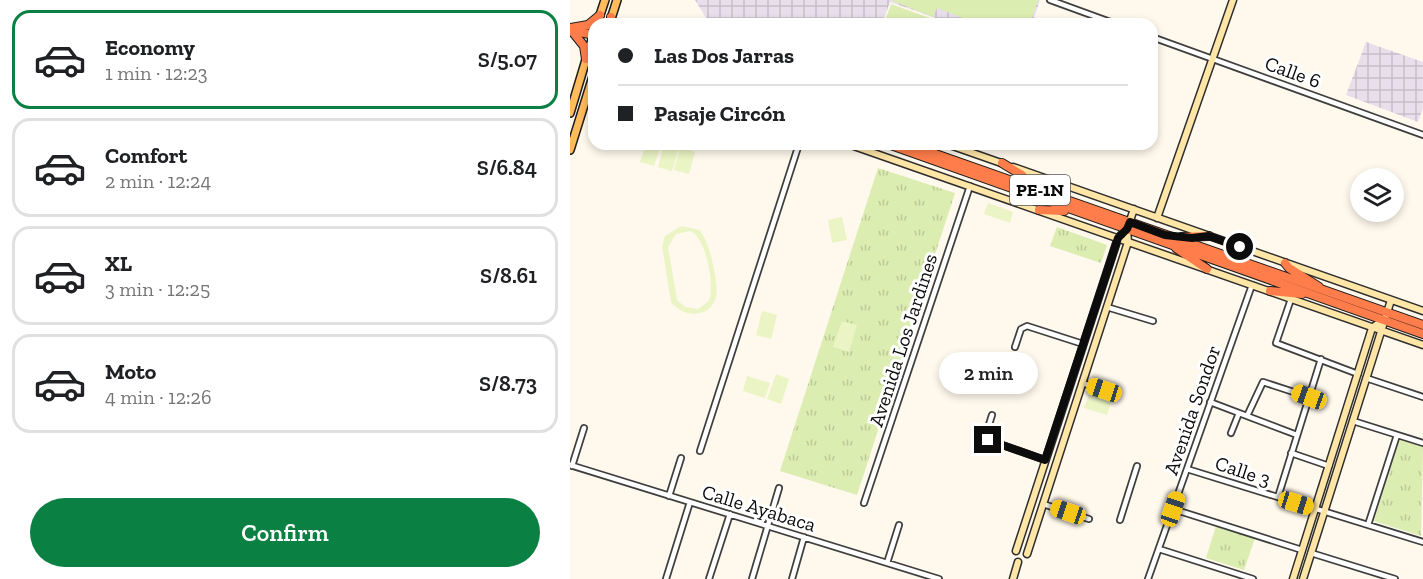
<!DOCTYPE html>
<html lang="en">
<head>
<meta charset="utf-8">
<style>
  :root { --surface:#fff; --page:#f6f6f6; --text:#202124; --muted:#757577; --line:#e0e0e0; --accent:#0b8043 }
  body { margin:0; font-family:"Zilla Slab",serif; background:var(--page); color:var(--text); height:100vh; display:flex; flex-direction:column; font-size:22px; white-space:nowrap }
  * { box-sizing:border-box; margin:0 }
  p { font-size:20px; color:var(--muted) }
  .icon { flex:none; width:33px; height:33px; fill:none; stroke:currentColor; stroke-width:2; stroke-linecap:round; stroke-linejoin:round }
  .map { position:relative; flex:1; overflow:hidden }
  .side { display:flex; flex-direction:column; background:var(--surface); width:570px }
  .side>* { flex:none }
  .top-card { position:absolute; left:18px; top:18px; width:570px; height:132px; border-radius:18px; box-shadow:0 3px 9px #0003; display:grid; align-content:center; height:132px; padding:0 30px; background:var(--surface) }
  .tools { position:absolute; left:780px; top:168px; display:grid; gap:12px }
  .tools a { display:grid; place-items:center; width:54px; height:54px; border-radius:50%; background:var(--surface); box-shadow:0 3px 9px #0003; font-size:30px }
  .end { position:absolute; width:27px; height:27px; margin:-14px; border:8px solid #0c0c0c; background:#fff; box-shadow:0 0 0 3px #fff }
  .from { border-radius:50% }
  .bubble { position:absolute; height:42px; border-radius:21px; background:var(--surface); box-shadow:0 3px 9px #0003; font-size:20px; font-weight:600; line-height:42px; text-align:center }
  .car { position:absolute; width:18px; height:36px; margin:-18px -9px; border-radius:8px; box-shadow:0 0 4px 2px #0007; background:linear-gradient(#f5c518 24%,#345 0 40%,#f5c518 0 76%,#345 0 86%,#f5c518 0) }
  .top-card b { display:flex; align-items:center; gap:21px; height:57px; font-size:22px }
  .top-card b+b { border-top:2px solid var(--line) }
  .top-card i { width:15px; height:15px; background:var(--text) }
  ul { padding:10px 0 0; list-style:none }
  li { display:flex; align-items:center; gap:18px; height:99px; margin:0 12px 9px; padding:0 18px; border:3px solid var(--line); border-radius:18px }
  li div { flex:1 }
  li b { display:block; font-size:22px }
  li em { font-style:normal; font-weight:600 }
  li.on { border-color:var(--accent) }
  li>.icon { width:54px; height:54px; stroke-width:1.5 }
  .primary-button { display:flex; gap:12px; margin-top:auto; padding:12px 30px }
  .primary-button a { flex:1; height:69px; border-radius:36px; background:var(--accent); color:#fff; font-size:24px; font-weight:600; line-height:69px; text-align:center }
  main { display:flex; flex:1; min-height:0 }
  .map>svg:first-child { display:block }
  .industrial { fill:url(#industrial-grid) }
  .grass { fill:#dbedb1 }
  .park { fill:url(#park-tufts) }
  .pitch { fill:#ebf4c4; fill-rule:evenodd }
  .lines { fill:none; stroke-linecap:round; stroke-linejoin:round }
  .street-casing { stroke:#3f3f3f; stroke-width:8 }
  .secondary-casing { stroke:#2e2e2e; stroke-width:9 }
  .primary-casing { stroke:#1d1d1d; stroke-width:10 }
  .highway-casing { stroke:#1d1d1d; stroke-width:10 }
  .street { stroke:#fff; stroke-width:4.5 }
  .secondary { stroke:#ffe6a7; stroke-width:6 }
  .primary { stroke:#ffbb5c; stroke-width:7 }
  .highway { stroke:#ff7d4a; stroke-width:8 }
  .route { stroke:#0c0c0c; stroke-width:8 }
  .labels { text-anchor:middle; dominant-baseline:central; stroke-width:6; stroke-linejoin:round; paint-order:stroke }
  .shield { fill:#fff; stroke:#555; stroke-width:1.5 }
  .shield-label { font-size:18px; font-weight:bold; fill:#0c0c0c }
  .street-label { font-size:20px; fill:#0c0c0c; stroke:#fff }
</style>
</head>
<body>
<main>
<section class="side">
<ul>
<li class="on"><svg class="icon" aria-label="car" viewBox="0 0 24 24"><path d="M5 17H2v-5l4-1 3-4h7l3 4 3 1v5h-3M9 17h6M6 11h13"/><circle cx="7" cy="17" r="2"/><circle cx="17" cy="17" r="2"/></svg><div><b>Economy</b><p>1 min · 12:23</p></div><em>S/5.07</em></li>
<li><svg class="icon" aria-label="car" viewBox="0 0 24 24"><path d="M5 17H2v-5l4-1 3-4h7l3 4 3 1v5h-3M9 17h6M6 11h13"/><circle cx="7" cy="17" r="2"/><circle cx="17" cy="17" r="2"/></svg><div><b>Comfort</b><p>2 min · 12:24</p></div><em>S/6.84</em></li>
<li><svg class="icon" aria-label="car" viewBox="0 0 24 24"><path d="M5 17H2v-5l4-1 3-4h7l3 4 3 1v5h-3M9 17h6M6 11h13"/><circle cx="7" cy="17" r="2"/><circle cx="17" cy="17" r="2"/></svg><div><b>XL</b><p>3 min · 12:25</p></div><em>S/8.61</em></li>
<li><svg class="icon" aria-label="car" viewBox="0 0 24 24"><path d="M5 17H2v-5l4-1 3-4h7l3 4 3 1v5h-3M9 17h6M6 11h13"/><circle cx="7" cy="17" r="2"/><circle cx="17" cy="17" r="2"/></svg><div><b>Moto</b><p>4 min · 12:26</p></div><em>S/8.73</em></li>
</ul>
<div class="primary-button"><a>Confirm</a></div>
</section>
<div class="map">
<svg width="853" height="579" viewBox="0 0 853 579">
  <defs>
    <pattern id="industrial-grid" width="8" height="8" patternUnits="userSpaceOnUse" patternTransform="scale(1.5)"><rect width="8" height="8" fill="#e9dfec"/><path d="M0 4h8M4 0v8" fill="none" stroke="#c7bec9"/></pattern>
    <pattern id="park-tufts" width="24" height="20" patternUnits="userSpaceOnUse" patternTransform="scale(1.5)"><rect width="24" height="20" fill="#dbedb1"/><path d="M3 7l-1-3M5 7V3M7 7l1-3M15 17l-1-3M17 17v-4M19 17l1-3" fill="none" stroke="#bbca97"/></pattern>
  </defs>
  <rect width="100%" height="100%" fill="#fff8ec"/>
  <path class="industrial" d="M125,0H470L462,24H383L320,2L312,24H140Z
    M796,42L853,62V108L848,122L776,95Z"/>
  <path class="grass" d="M321,0H468L460,24H408L367,8L363,17Z
    M321,4L376,24H314Z"/>
  <path class="park" d="M308,168L385,193L287,495L210,471Z
    M487,227L537,245L531,263L480,246Z
    M830,439L853,447L851,536L804,521Z
    M646,526L685,538L674,570L636,558Z"/>
  <path class="pitch" d="M76,144H91L84,166L70,162Z
    M94,144L109,147L102,171L88,167Z
    M110,147L125,152L119,174L104,170Z
    M418,203L443,212L440,223L414,214Z
    M272,217L277,240L262,243L258,220Z
    M111,226L129,230C139,239 149,283 146,297C140,319 113,318 101,302L92,246L95,236ZM120,231C136,236 145,286 139,301L128,309L115,307L107,300L98,247L106,234Z
    M192,311L207,315L201,339L186,335Z
    M272,321L287,325L279,352L263,347Z
    M206,374L219,379L211,404L197,399Z
    M177,376L200,383L195,398L173,391Z
    M520,392L542,399L537,415L514,408Z"/>
  <g class="lines">
    <g class="street-casing">
      <path id="street" d="M480,0L546,24
        M582,37L853,135
        M721,299L706,343L788,374
        M540,308L583,321
        M445,347L451,329L457,326L513,344
        M796,378L853,397
        M512,383L547,394
        M640,402L727,435
        M422,415L416,434L418,440L475,460
        M677,416L693,382L739,397
        M783,421L853,443
        M661,433L669,413
        M130,451L229,144
        M721,453L759,466
        M0,465L369,579
        M2,466L14,428
        M617,469L853,542
        M99,496L111,458
        M708,497L751,359
        M294,503L400,186
        M473,504L519,519
        M603,509L732,550
        M550,520L567,466
        M798,525L827,435
        M589,549L683,579
        M741,553L825,579
        M317,563L329,525
        M96,579L120,502
        M139,579L160,514
        M182,579L209,488
        M222,579L234,537
        M578,579L682,285"/>
    </g>
    <g class="secondary-casing">
      <path id="secondary" d="M278,144L853,345
        M377,144L434,164
        M443,167L853,311
        M587,218L663,0
        M446,551L548,238L557,229
        M457,554L558,242L557,229L564,209
        M443,579L448,562
        M723,579L802,328L813,320
        M733,579L821,300"/>
    </g>
    <g class="primary-casing">
      <path id="primary" d="M40,22L47,0
        M27,24L35,0
        M0,113L24,33
        M0,150L24,73"/>
    </g>
    <g class="highway-casing">
      <path id="highway" d="M41,17L42,24
        M0,28L18,25L30,15
        M1,30L14,46L16,59
        M5,31L24,35
        M318,144L853,334
        M337,144L853,325
        M432,163L452,175L463,186
        M469,210L494,211
        M611,237L639,236
        M606,248L637,269
        M715,263L719,268L749,287
        M700,291L732,294"/>
    </g>
    <use href="#street" class="street"/>
    <use href="#secondary" class="secondary"/>
    <use href="#primary" class="primary"/>
    <use href="#highway" class="highway"/>
  </g>
  <g class="lines">
    <path class="route" d="M418,440L475,460L548,238L557,229L560,222L595,235L622,238L639,236L670,247"/>
  </g>
  <g class="labels">
    <rect class="shield" x="440" y="175" width="60" height="30" rx="4.5"/>
    <g class="shield-label">
      <text x="470" y="190">PE-1N</text>
    </g>
    <g class="street-label">
      <text transform="translate(723 72) rotate(20)">Calle 6</text>
      <text transform="translate(333 340) rotate(-72)">Avenida Los Jardines</text>
      <text transform="translate(622 410) rotate(-71)">Avenida Sondor</text>
      <text transform="translate(673 471) rotate(18)">Calle 3</text>
      <text transform="translate(189 508) rotate(17)">Calle Ayabaca</text>
    </g>
  </g>
</svg>
<div class="tools">
<a><svg class="icon" aria-label="layers" viewBox="0 0 24 24"><path d="M12 4l9 5-9 5-9-5zM3 14l9 5 9-5"/></svg></a>
</div>
<i class="end from" style="left:670px;top:247px"></i>
<i class="end" style="left:418px;top:440px"></i>
<div class="bubble" style="left:369px;top:352px;width:99px">2 min</div>
<i class="car" style="left:534px;top:390px;rotate:288deg"></i>
<i class="car" style="left:739px;top:397px;rotate:290deg"></i>
<i class="car" style="left:726px;top:503px;rotate:107deg"></i>
<i class="car" style="left:603px;top:509px;rotate:19deg"></i>
<i class="car" style="left:498px;top:512px;rotate:289deg"></i>
<div class="top-card">
<b><i class="from"></i>Las Dos Jarras</b>
<b><i></i>Pasaje Circón</b>
</div>
</div>
</main>
</body>
</html>
